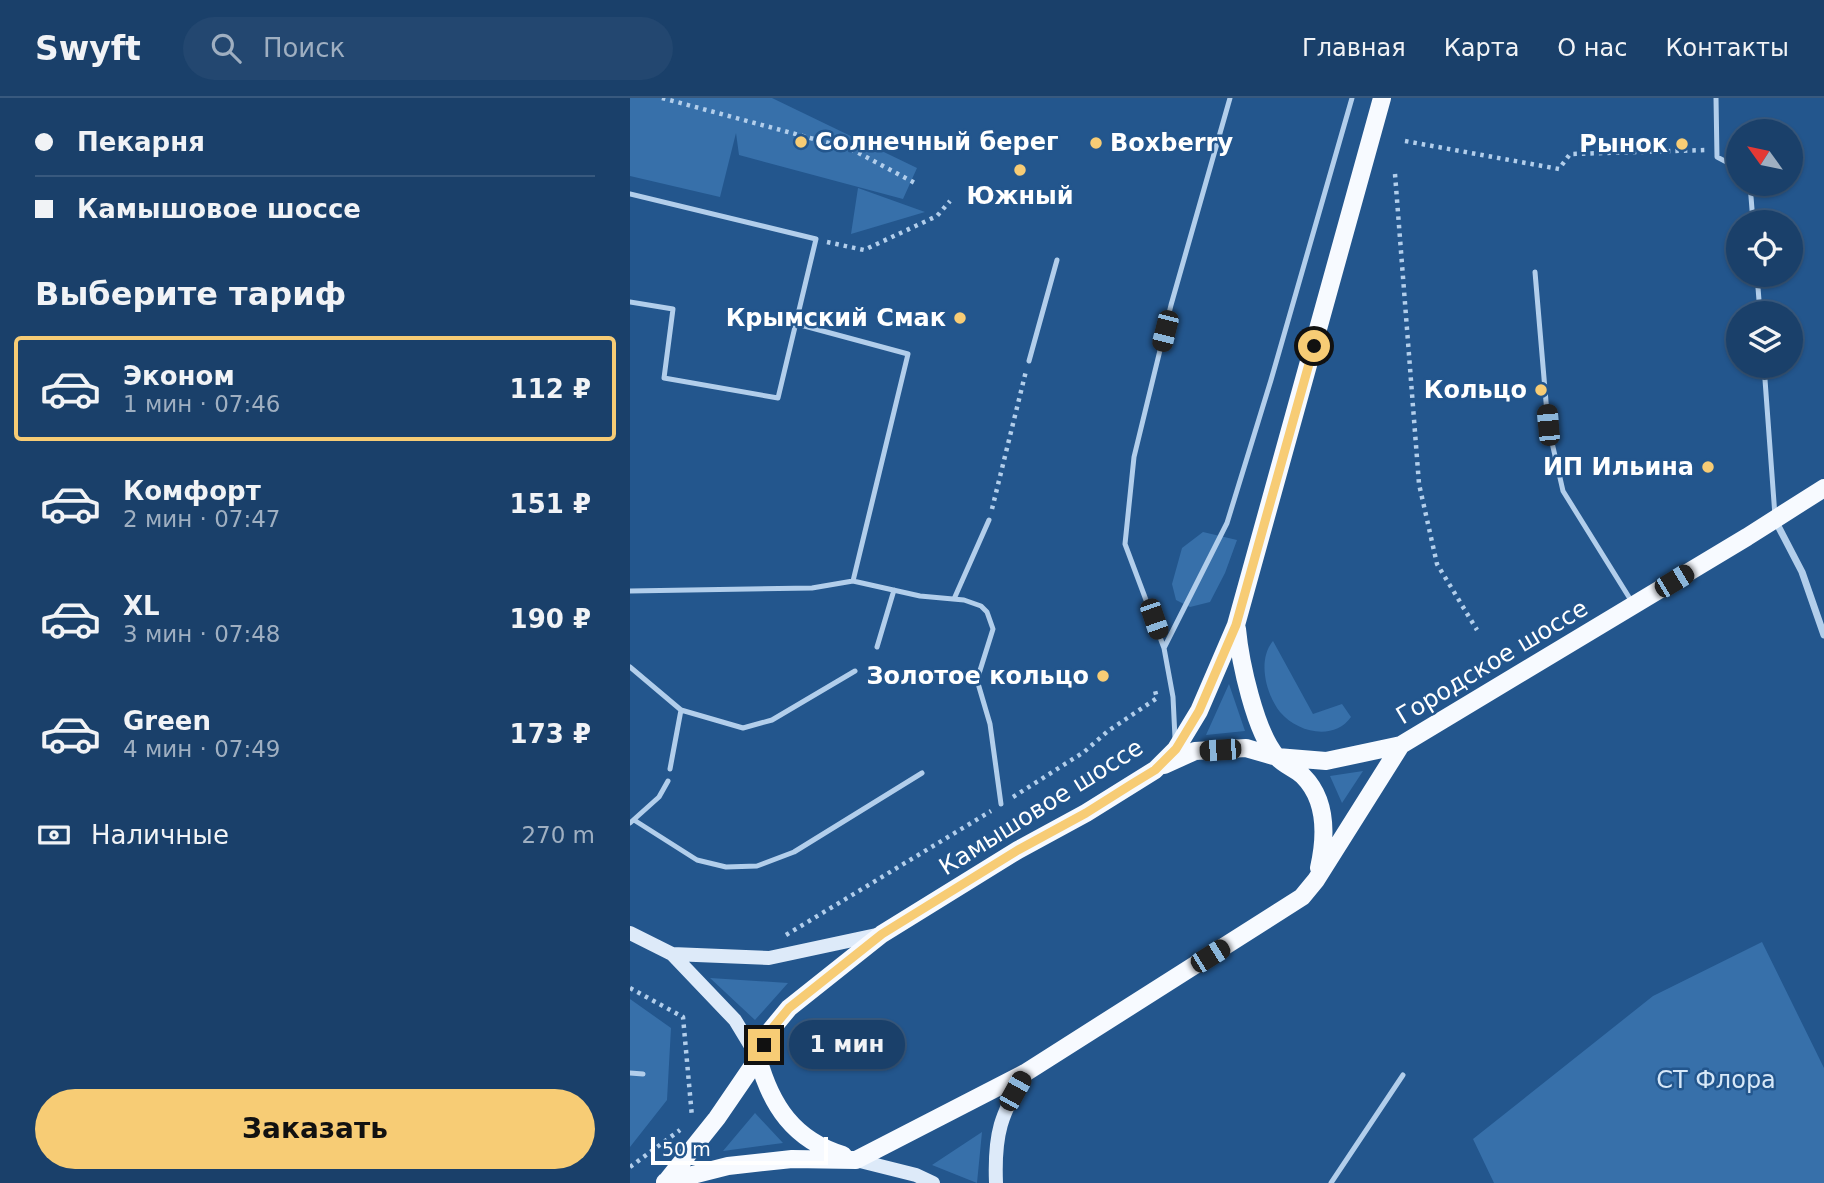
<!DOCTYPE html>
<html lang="ru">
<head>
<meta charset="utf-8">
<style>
  :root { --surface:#1a406a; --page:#234770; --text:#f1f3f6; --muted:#9fafc1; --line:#38597e; --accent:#f7cc75 }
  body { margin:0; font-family:"DejaVu Sans",sans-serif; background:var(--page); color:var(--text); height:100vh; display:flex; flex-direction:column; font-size:26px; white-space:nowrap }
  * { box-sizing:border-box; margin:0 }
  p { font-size:23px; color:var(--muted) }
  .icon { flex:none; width:38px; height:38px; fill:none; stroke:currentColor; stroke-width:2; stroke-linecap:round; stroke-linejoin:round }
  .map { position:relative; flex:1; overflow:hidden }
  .sheet { display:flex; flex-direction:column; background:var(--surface); width:630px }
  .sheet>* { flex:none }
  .guide { display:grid; align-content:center; height:154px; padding:0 35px; background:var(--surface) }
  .needle { width:46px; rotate:303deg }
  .buttons { position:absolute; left:1096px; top:21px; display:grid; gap:14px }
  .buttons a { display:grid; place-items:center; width:77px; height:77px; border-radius:50%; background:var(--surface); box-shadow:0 2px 5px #0004,0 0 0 2px var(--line); font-size:35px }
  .scale { position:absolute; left:21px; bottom:18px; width:177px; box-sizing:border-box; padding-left:7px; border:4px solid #fff; border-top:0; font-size:19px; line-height:24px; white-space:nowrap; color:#fff; -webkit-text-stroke:5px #23568d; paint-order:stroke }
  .end { position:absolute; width:32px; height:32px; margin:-16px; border:9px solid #f7cc75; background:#111; box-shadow:0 0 0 4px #111 }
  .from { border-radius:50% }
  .bubble { position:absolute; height:49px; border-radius:24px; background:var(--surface); box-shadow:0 2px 5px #0004,0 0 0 2px var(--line); font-size:23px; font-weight:700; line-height:49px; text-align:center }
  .car { position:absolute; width:21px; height:42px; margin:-21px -10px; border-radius:9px; box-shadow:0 0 5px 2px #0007; background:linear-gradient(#222 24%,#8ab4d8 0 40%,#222 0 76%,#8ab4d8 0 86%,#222 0) }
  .guide b { display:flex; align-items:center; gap:24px; height:66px; font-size:26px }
  .guide b+b { border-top:2px solid var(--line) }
  .guide i { width:18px; height:18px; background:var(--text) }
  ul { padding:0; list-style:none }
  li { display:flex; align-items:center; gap:21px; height:105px; margin:0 14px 10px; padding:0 21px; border:4px solid transparent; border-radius:7px }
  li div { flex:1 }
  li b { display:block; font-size:26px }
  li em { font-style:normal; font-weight:700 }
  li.current { border-color:var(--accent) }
  li>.icon { width:63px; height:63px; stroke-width:1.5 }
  h2 { padding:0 35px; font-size:32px; line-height:84px }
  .pay { display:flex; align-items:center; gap:18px; height:77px; padding:0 35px; font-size:26px }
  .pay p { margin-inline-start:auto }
  .action { display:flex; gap:14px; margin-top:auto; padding:14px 35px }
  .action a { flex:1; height:80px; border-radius:42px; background:var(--accent); color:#111; font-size:28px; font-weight:700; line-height:80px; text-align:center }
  header { display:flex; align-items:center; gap:42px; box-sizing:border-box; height:98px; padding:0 35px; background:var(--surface); border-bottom:2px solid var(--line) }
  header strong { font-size:33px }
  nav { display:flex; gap:38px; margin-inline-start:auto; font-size:24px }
  .search { width:490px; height:63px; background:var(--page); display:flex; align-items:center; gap:18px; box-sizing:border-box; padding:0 24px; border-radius:38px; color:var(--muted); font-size:26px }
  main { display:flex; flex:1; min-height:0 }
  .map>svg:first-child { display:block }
  .green { fill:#3770aa }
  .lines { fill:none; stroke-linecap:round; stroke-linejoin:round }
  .path { stroke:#b2ceeb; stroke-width:4.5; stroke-dasharray:3.5 5; stroke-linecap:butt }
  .lane { stroke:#b2ceeb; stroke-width:5 }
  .street { stroke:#b2ceeb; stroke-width:7 }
  .secondary { stroke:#ddeaf9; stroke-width:14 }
  .primary { stroke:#f7faff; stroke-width:18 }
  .route { stroke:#f7cc75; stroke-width:9 }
  .poi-dot { fill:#f7cc75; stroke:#23568d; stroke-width:2.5 }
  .labels { text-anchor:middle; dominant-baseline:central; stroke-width:5; stroke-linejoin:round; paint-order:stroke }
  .poi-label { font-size:24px; font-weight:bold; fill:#fff; stroke:#23568d; text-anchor:end }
  .street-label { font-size:24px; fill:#fff; stroke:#23568d }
  .park-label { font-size:24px; fill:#d7e8f8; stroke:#23568d }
</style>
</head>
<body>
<header>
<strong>Swyft</strong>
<div class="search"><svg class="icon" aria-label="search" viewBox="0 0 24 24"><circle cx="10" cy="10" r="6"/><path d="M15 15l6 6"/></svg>Поиск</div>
<nav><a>Главная</a><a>Карта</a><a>О нас</a><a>Контакты</a></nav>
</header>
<main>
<section class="sheet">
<div class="guide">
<b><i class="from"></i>Пекарня</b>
<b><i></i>Камышовое шоссе</b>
</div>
<h2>Выберите тариф</h2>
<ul>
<li class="current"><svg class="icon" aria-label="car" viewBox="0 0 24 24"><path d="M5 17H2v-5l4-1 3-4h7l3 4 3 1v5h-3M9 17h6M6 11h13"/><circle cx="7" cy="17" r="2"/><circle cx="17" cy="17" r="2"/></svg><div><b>Эконом</b><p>1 мин · 07:46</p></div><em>112 ₽</em></li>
<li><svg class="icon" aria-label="car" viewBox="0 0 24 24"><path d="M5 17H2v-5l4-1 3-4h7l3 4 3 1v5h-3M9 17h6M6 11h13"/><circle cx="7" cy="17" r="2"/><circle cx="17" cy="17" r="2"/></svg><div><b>Комфорт</b><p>2 мин · 07:47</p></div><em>151 ₽</em></li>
<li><svg class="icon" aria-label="car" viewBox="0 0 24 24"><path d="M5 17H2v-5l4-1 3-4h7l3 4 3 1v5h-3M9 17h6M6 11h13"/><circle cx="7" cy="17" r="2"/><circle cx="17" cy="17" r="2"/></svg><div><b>XL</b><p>3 мин · 07:48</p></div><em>190 ₽</em></li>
<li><svg class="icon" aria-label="car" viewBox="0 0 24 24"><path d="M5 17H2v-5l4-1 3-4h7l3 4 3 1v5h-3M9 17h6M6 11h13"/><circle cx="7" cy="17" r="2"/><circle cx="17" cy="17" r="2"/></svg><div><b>Green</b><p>4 мин · 07:49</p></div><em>173 ₽</em></li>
</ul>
<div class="pay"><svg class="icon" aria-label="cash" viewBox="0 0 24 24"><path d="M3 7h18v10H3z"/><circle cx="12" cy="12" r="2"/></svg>Наличные<p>270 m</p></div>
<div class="action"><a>Заказать</a></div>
</section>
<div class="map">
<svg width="1194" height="1085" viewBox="0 0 1194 1085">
  <rect width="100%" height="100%" fill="#23568d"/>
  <path class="green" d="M0,0H142L287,70L273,101L109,57L106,35L90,99L0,78Z
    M228,90L295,114L221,136Z
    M573,434L607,442L595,475L580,504L560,509L546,502L542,486L552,450Z
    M643,543L683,616L712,606L721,619C704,643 668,635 650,614C636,596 627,562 643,543Z
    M599,586L615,633L576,637Z
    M733,673L712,705L700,678Z
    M1132,844L1194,970V1085H864L843,1041L1023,898Z
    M80,880L158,885L125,922Z
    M0,901L41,930L37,1002L0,1049Z
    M125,1015L153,1045L93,1053Z
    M352,1034L347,1085L302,1067Z"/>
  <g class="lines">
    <path class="path" d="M32,0L221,51L285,85
      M775,43L929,71L940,56L1076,52
      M765,76L789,386L807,466L847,532
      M197,144L234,152L307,118L320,103
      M362,411L396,273
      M383,699L454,654L478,633L527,600L524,589
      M156,837L361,713
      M0,890L53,919L62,1019
      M0,1069L50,1032"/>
    <path class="lane" d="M1086,0L1087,59L1108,70
      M1120,86L1123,124
      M0,96L186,141L148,300L34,280L43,211L0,204
      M905,174L918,327L933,393L1002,504
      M1127,177L1130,215
      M167,226L278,256L223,483
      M399,263L427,162
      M1134,268L1145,418
      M0,493L182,490L223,483L290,498L334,502L351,508L357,514L363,531L347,582L360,626L371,706
      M324,501L359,422
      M247,549L264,492
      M534,550L597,425L641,282L722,0
      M0,569L51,612L113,630L142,622L225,573
      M545,640L543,599L534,550L495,446L504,359L541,207L600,0
      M40,671L51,612
      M4,722L67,762L96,769L127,768L164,754L292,675
      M0,725L29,699L38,683
      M0,975L13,976
      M701,1085L773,977"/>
    <path class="street" d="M1145,422L1172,474L1194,537"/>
    <path class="secondary" d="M0,835L42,856L105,922L128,960
      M42,856L139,860L251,836
      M226,1062L286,1077L303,1085
      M366,1085C364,1035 371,1017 395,975"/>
    <path class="primary" d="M607,531C610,563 625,634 647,659C654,667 666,671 673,678C698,703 696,739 689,770
      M534,667L565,653L616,650L647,659L696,663L771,647L1117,439L1194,390
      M128,960C141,1008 164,1042 213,1057
      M35,1084L98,1068L162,1061L226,1062L395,975L672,799L686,782L771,647
      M35,1085L87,1020L128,960L140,933L159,910L252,836L388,752L456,715L525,672L546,651L569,613L606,527L752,0"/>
  </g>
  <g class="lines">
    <path class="route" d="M134,947L140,933L159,910L252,836L388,752L456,715L502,686L525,672L546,651L569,613L606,527L684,248"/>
  </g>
  <g class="poi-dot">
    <circle cx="171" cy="44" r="7"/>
    <circle cx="466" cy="45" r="7"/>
    <circle cx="1052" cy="46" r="7"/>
    <circle cx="390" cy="72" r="7"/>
    <circle cx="330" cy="220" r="7"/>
    <circle cx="911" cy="292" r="7"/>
    <circle cx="1078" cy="369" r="7"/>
    <circle cx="473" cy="578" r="7"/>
  </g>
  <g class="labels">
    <g class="poi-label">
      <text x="185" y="44" text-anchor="start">Солнечный берег</text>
      <text x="480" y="45" text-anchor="start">Boxberry</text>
      <text x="1038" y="46">Рынок</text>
      <text x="390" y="98" text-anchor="middle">Южный</text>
      <text x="316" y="220">Крымский Смак</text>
      <text x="897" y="292">Кольцо</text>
      <text x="1064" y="369">ИП Ильина</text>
      <text x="459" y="578">Золотое кольцо</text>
    </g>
    <g class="street-label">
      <text transform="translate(862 564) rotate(-31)">Городское шоссе</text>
      <text transform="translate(411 709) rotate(-32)">Камышовое шоссе</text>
    </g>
    <g class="park-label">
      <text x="1086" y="982">СТ Флора</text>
    </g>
  </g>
</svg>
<div class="buttons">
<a><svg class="needle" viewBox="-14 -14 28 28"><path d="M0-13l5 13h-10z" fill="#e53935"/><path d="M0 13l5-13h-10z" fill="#9fafc1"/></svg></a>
<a><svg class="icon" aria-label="locate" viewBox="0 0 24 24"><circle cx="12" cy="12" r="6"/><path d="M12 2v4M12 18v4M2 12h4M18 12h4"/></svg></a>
<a><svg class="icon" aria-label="layers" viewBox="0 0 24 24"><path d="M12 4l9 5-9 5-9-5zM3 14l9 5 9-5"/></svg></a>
</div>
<div class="scale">50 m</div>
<i class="end from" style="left:684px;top:248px"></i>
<i class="end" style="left:134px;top:947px"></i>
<div class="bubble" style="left:159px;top:922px;width:116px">1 мин</div>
<i class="car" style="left:535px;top:233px;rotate:194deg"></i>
<i class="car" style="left:918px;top:327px;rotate:355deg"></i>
<i class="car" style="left:1044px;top:483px;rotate:59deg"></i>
<i class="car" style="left:524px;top:521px;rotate:161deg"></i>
<i class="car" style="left:590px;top:652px;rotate:266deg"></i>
<i class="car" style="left:580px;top:858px;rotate:58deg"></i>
<i class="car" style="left:385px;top:993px;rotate:29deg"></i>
</div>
</main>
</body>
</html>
